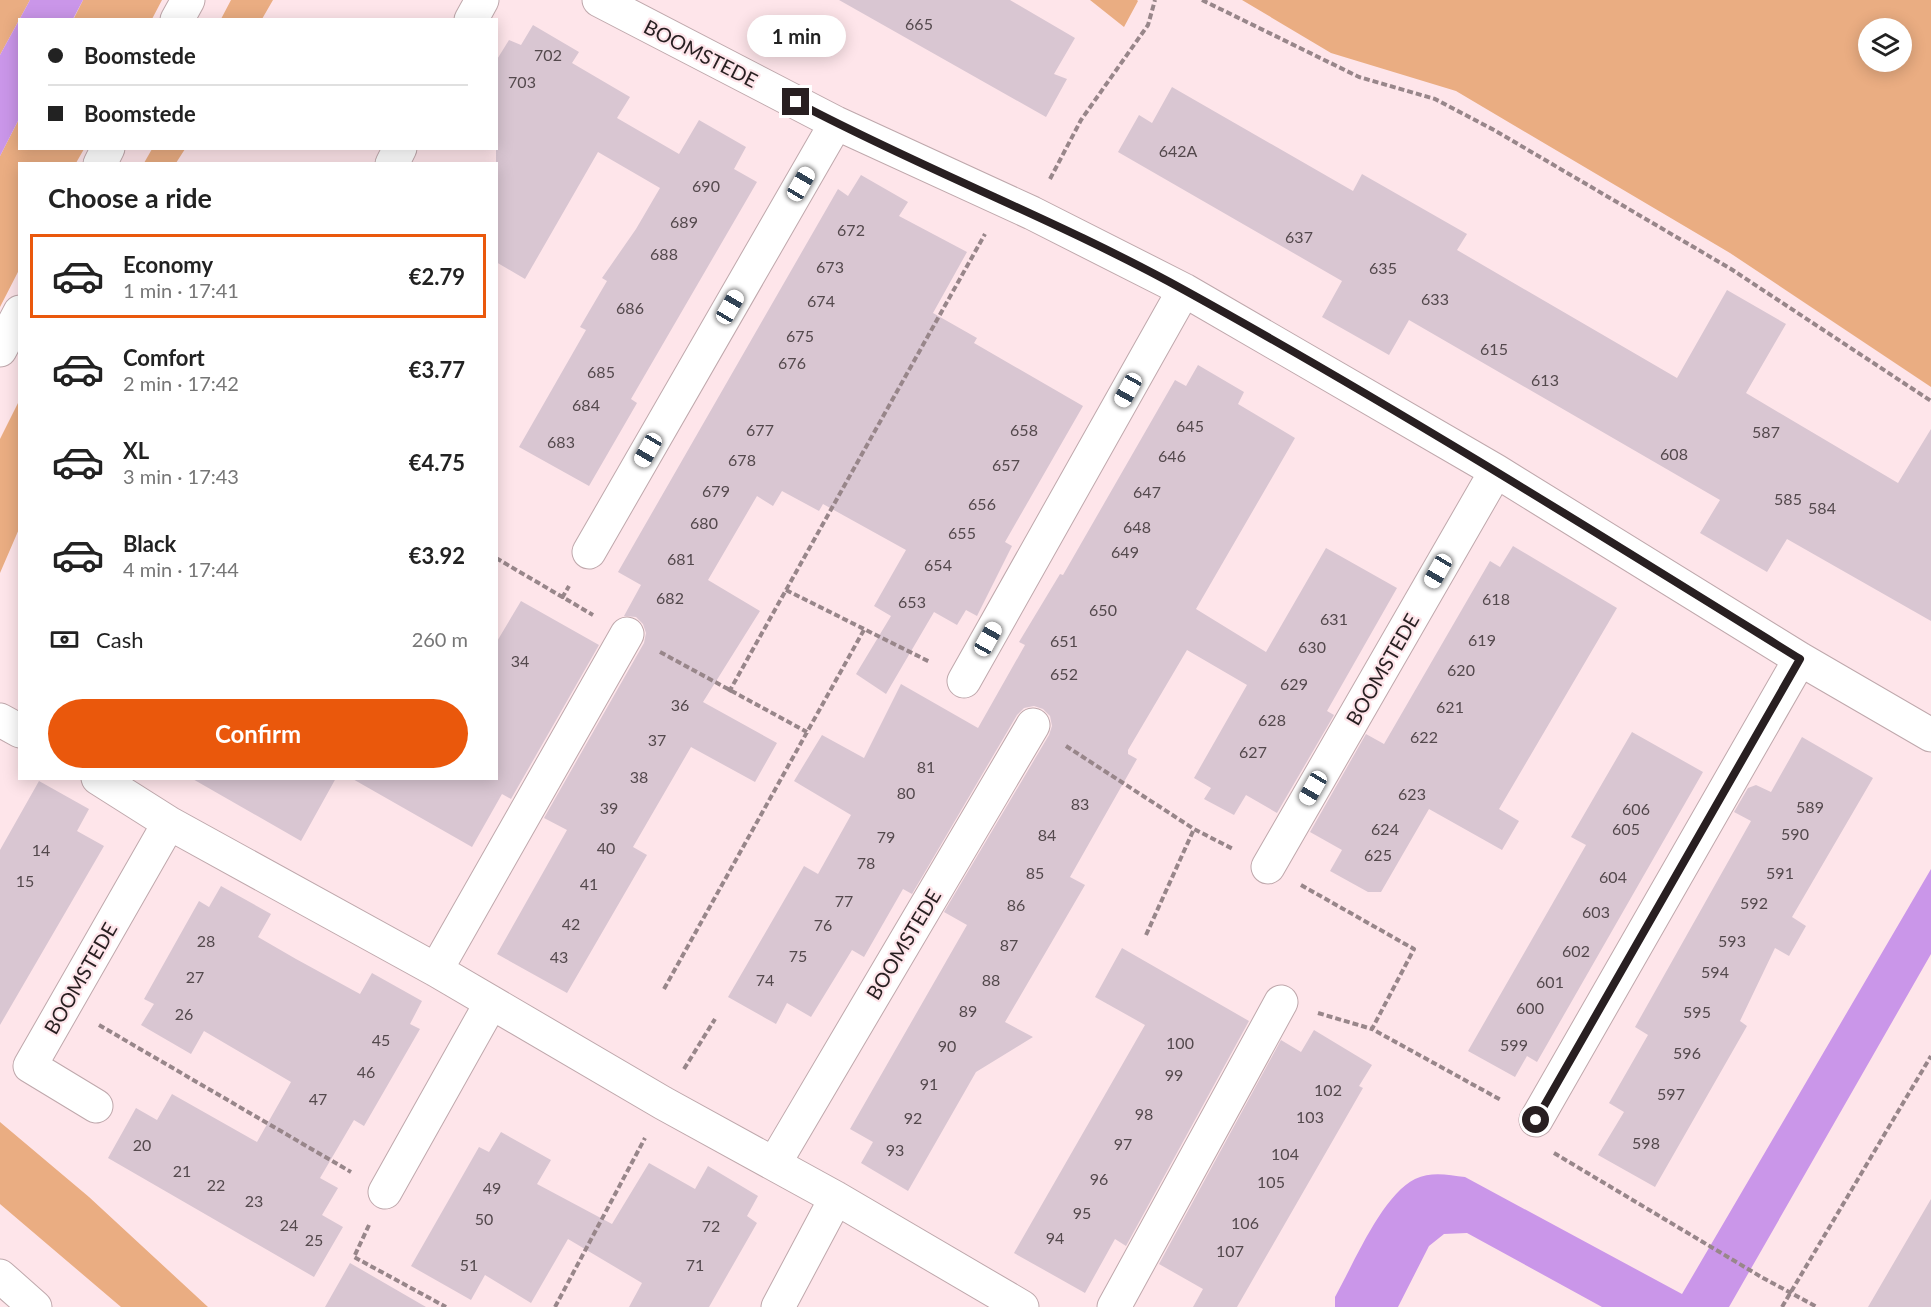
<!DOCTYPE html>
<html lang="en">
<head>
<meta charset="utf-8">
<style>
  :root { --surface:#fff; --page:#f6f6f6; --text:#222; --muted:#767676; --line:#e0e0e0; --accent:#ea580c }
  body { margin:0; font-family:Lato,sans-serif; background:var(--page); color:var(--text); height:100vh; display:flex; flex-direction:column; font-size:22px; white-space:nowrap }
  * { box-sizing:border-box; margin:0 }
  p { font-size:20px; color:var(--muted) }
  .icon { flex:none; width:33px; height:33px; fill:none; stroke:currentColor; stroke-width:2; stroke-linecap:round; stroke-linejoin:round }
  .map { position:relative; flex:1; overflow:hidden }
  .details { position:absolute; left:18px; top:162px; width:480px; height:618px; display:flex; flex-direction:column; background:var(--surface); border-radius:0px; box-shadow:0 3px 15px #0003 }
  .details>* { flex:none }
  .hud { position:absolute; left:18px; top:18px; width:480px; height:132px; border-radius:0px; box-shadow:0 3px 15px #0003; display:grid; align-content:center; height:132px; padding:0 30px; background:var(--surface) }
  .controls { position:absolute; left:1858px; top:18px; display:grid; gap:12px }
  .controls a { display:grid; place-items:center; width:54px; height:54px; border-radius:50%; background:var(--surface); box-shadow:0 3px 15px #0003; font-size:30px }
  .end { position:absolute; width:27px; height:27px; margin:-14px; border:8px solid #281f21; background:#fff; box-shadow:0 0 0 3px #fff }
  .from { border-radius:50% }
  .bubble { position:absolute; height:42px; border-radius:21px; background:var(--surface); box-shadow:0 3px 15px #0003; font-size:20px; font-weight:700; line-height:42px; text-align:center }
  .car { position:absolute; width:18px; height:36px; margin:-18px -9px; border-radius:8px; box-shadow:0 0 4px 2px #0007; background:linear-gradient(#fff 24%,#345 0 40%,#fff 0 76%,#345 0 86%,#fff 0) }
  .hud b { display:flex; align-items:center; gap:21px; height:57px; font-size:22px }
  .hud b+b { border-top:2px solid var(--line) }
  .hud i { width:15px; height:15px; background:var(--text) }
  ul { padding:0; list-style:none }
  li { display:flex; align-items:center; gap:18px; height:84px; margin:0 12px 9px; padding:0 18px; border:3px solid transparent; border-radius:0px }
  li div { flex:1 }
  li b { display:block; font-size:22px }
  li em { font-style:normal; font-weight:700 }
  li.selected { border-color:var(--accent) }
  li>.icon { width:54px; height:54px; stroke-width:1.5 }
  h2 { padding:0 30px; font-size:27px; line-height:72px }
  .pay { display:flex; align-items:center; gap:15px; height:66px; padding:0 30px; font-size:22px }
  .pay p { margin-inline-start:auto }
  .cta { display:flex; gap:12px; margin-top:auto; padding:12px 30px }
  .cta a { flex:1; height:69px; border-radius:36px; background:var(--accent); color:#fff; font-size:24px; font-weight:700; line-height:69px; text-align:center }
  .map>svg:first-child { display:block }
  .green { fill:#eaad82; fill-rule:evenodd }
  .water { fill:#ca96e9 }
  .building { fill:#d9c6d2 }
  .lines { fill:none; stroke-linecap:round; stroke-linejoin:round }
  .minor-casing { stroke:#bfa8ac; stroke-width:35 }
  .secondary-casing { stroke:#bfa8ac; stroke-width:35 }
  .path { stroke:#98868a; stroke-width:4; stroke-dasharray:6 3; stroke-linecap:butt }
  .minor { stroke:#fff; stroke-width:33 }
  .secondary { stroke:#fff; stroke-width:33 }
  .route { stroke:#281f21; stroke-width:8 }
  .labels { text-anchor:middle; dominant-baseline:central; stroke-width:4.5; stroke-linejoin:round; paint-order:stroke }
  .number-label { font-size:16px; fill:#54494d }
  .street-label { font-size:20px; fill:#281f21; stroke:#fee5ea }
</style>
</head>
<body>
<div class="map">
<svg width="1931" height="1307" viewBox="0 0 1931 1307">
  <rect width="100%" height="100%" fill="#fee5ea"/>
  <path class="green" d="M0,0H30L0,55Z
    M83,0H162L152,19L73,20Z
    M231,0H273L262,19H221Z
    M1090,0H1137L1138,1L1124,27Z
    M1242,0H1931V387L1730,253L1456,91L1331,53ZM1869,28H1902V62H1869Z
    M19,119L20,148L84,149L76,163L20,164L19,270L0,307V156Z
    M152,149V148L185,149L176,163H144Z
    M19,401V529L0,573V439Z
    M0,1122L89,1197L208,1307H121L0,1204Z"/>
  <path class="water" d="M30,0H83L73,19L20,20L19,119L0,156V55Z
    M1931,869V954L1729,1307H1602L1467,1233L1444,1234L1429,1246L1398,1307H1335V1297C1353,1265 1382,1195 1415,1179C1432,1171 1448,1175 1465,1177L1682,1294Z"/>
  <path class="building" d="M839,0H1010L1075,38L1054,74L1067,79L1046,117Z
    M533,25L579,52L572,63L630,97L617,118L679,154L699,120L746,147L734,169L757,182L631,399L637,403L589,486L519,447L586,330L580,327L607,281L602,278L636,229L660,188L598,152L525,279L496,262V61L509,40L521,45Z
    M1172,87L1353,191L1362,174L1467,234L1457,250L1677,378L1727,290L1786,324L1746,393L1898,483L1931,429V621L1787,539L1767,572L1700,533L1720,500L1409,320L1389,355L1322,317L1342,281L1118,152L1139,115L1152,123Z
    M861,175L908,202L899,216L967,252L933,313L977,338L974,343L1083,406L1005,542L1012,546L977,616L966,610L957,625L934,612L886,694L856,674L891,616L874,606L906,550L823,504L819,511L782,491L773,506L757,496L708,580L760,611L703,702L777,743L755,782L691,747L633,847L647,855L567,993L497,954L567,830L544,818L644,643L646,633L643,624L636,617L624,616L641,585L618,572L838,189L848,196Z
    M1198,365L1244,392L1238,404L1295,438L1196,609L1266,652L1326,548L1397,588L1327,711L1334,715L1277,813L1246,795L1234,815L1204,799L1211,788L1194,778L1247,685L1187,650L1128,750V754L1137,759L1070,877L1085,885L1005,1022L1033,1037L976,1072L908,1191L861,1163L873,1142L850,1129L967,925L944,912L1049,735L1052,726L1050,716L1043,709L1034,706L1024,708L1017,715L912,894L903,889L864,957L852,950L811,1017L787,1003L776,1024L728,997L804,866L818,874L851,815L794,781L822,735L864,758L901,684L978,728L1025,645L1019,642L1060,574L1063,575L1175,380L1186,386Z
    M1513,546L1617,608L1499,809L1519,821L1502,850L1429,809L1381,892H1368L1330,871L1342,850L1310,832L1366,734L1384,744L1490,561L1500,567Z
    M521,601L599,645L511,799L502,794L472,847L351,778H496V643Z
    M1632,732L1703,772L1537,1062L1527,1056L1515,1077L1468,1051L1586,845L1571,837Z
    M1802,737L1873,778L1792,917L1806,926L1789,956L1775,948L1740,1021L1747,1026L1655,1187L1598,1155L1624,1112L1609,1103L1648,1035L1635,1027L1751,821L1734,812L1748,788L1756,785L1771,792Z
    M191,778H336L301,841Z
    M39,781L89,809L77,831L104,846L0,1025V850Z
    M221,886L271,914L258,937L296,959L360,994L372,973L422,1001L410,1024L420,1029L364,1126L354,1120L320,1178L338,1188L322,1215L343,1227L314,1277L108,1158L136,1108L157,1120L172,1094L257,1142L291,1082L204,1031L191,1054L141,1025L154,1004L144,999L199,901L209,907Z
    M1122,948L1249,1021L1126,1246L1115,1239L1085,1293L1014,1253L1145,1025L1095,997Z
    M1314,1030L1372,1065L1359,1086L1363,1088L1237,1307H1193L1203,1289L1159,1264L1281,1040L1301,1052Z
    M501,1132L551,1160L537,1184L612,1224L649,1163L695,1189L708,1166L758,1196L747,1216L757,1223L709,1307H629L642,1283L568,1239L531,1303L485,1275L471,1300L411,1266L479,1147L489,1152Z
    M1931,1199V1307H1868Z
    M350,1263L426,1307H325Z"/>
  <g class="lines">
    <g class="minor-casing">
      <path id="minor" d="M599,0L836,123L1032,213L1184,290L1496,471L1800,659L1931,735
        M177,20L188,0
        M471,20L482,0
        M100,164L108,148
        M392,164L400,148
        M0,350L20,312
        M589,552L836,123
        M964,681L1184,290
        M0,720L20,731
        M98,778L169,823L436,970L663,1103L836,1198L1022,1307
        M1268,867L1496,471
        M436,970L627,634
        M96,1106L30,1066L169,823
        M1536,1120L1800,659
        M774,1164L1033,725
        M385,1192L491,1003
        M778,1307L836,1198
        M1114,1307L1281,1002"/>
    </g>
    <g class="secondary-casing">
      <path id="secondary" d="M0,1276L35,1307"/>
    </g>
    <path class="path" d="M1202,0L1359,77L1435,99L1494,130L1731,269L1931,401
      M1050,179L1081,120L1148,25L1155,0
      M496,558L593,615
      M786,590L930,662
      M562,598L569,586
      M660,652L807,732
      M729,692L985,234
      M1066,746L1194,829L1233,849
      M1301,885L1414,949L1372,1029L1501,1100
      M1146,935L1194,829
      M664,989L865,628
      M1318,1013L1372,1029
      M99,1025L351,1172
      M684,1069L715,1019
      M1554,1153L1763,1278L1817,1307
      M369,1225L354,1257L446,1307
      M555,1307L645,1138
      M1782,1307L1931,1056"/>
    <use href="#minor" class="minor"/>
    <use href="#secondary" class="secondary"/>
  </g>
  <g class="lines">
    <path class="route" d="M796,102C924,170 1060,221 1186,291C1394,406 1597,533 1800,659L1536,1120"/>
  </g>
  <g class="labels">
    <g class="number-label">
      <text x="919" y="23">665</text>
      <text x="548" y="54">702</text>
      <text x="522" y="81">703</text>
      <text x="1178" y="150">642A</text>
      <text x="706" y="185">690</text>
      <text x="684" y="221">689</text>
      <text x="851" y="229">672</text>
      <text x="1299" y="236">637</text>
      <text x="664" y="253">688</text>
      <text x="830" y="266">673</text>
      <text x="1383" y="267">635</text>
      <text x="1435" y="298">633</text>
      <text x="821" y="300">674</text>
      <text x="630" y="307">686</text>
      <text x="800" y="335">675</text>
      <text x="1494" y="348">615</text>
      <text x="792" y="362">676</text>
      <text x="601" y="371">685</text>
      <text x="1545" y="379">613</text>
      <text x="586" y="404">684</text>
      <text x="1190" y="425">645</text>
      <text x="760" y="429">677</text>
      <text x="1024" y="429">658</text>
      <text x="1766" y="431">587</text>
      <text x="561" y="441">683</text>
      <text x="1674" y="453">608</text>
      <text x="1172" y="455">646</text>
      <text x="742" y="459">678</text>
      <text x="1006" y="464">657</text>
      <text x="716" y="490">679</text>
      <text x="1147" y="491">647</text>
      <text x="1788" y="498">585</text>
      <text x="982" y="503">656</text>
      <text x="1822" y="507">584</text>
      <text x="704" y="522">680</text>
      <text x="1137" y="526">648</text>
      <text x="962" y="532">655</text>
      <text x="1125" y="551">649</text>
      <text x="681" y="558">681</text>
      <text x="938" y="564">654</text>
      <text x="670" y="597">682</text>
      <text x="1496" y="598">618</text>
      <text x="912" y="601">653</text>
      <text x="1103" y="609">650</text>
      <text x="1334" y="618">631</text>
      <text x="1482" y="639">619</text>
      <text x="1064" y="640">651</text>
      <text x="1312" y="646">630</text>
      <text x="520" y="660">34</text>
      <text x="1461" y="669">620</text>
      <text x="1064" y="673">652</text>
      <text x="1294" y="683">629</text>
      <text x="680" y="704">36</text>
      <text x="1450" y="706">621</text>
      <text x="1272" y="719">628</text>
      <text x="1424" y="736">622</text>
      <text x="657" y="739">37</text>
      <text x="1253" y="751">627</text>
      <text x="926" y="766">81</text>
      <text x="639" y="776">38</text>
      <text x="906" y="792">80</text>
      <text x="1412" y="793">623</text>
      <text x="1080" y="803">83</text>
      <text x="1810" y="806">589</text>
      <text x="609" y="807">39</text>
      <text x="1636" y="808">606</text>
      <text x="1385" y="828">624</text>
      <text x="1626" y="828">605</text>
      <text x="1795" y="833">590</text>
      <text x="1047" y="834">84</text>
      <text x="886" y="836">79</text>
      <text x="606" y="847">40</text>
      <text x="41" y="849">14</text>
      <text x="1378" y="854">625</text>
      <text x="866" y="862">78</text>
      <text x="1035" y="872">85</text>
      <text x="1780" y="872">591</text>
      <text x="1613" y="876">604</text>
      <text x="25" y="880">15</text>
      <text x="589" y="883">41</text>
      <text x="844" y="900">77</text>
      <text x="1754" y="902">592</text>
      <text x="1016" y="904">86</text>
      <text x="1596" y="911">603</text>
      <text x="571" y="923">42</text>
      <text x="823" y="924">76</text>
      <text x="206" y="940">28</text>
      <text x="1732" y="940">593</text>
      <text x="1009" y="944">87</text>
      <text x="1576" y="950">602</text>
      <text x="798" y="955">75</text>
      <text x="559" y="956">43</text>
      <text x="1715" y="971">594</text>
      <text x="195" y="976">27</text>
      <text x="765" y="979">74</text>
      <text x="991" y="979">88</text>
      <text x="1550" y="981">601</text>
      <text x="1530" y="1007">600</text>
      <text x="968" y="1010">89</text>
      <text x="1697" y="1011">595</text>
      <text x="184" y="1013">26</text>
      <text x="381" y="1039">45</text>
      <text x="1180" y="1042">100</text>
      <text x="1514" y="1044">599</text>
      <text x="947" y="1045">90</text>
      <text x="1687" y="1052">596</text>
      <text x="366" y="1071">46</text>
      <text x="1174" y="1074">99</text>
      <text x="929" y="1083">91</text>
      <text x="1328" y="1089">102</text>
      <text x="1671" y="1093">597</text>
      <text x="318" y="1098">47</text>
      <text x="1144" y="1113">98</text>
      <text x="1310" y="1116">103</text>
      <text x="913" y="1117">92</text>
      <text x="1646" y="1142">598</text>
      <text x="1123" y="1143">97</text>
      <text x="142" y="1144">20</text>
      <text x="895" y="1149">93</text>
      <text x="1285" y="1153">104</text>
      <text x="182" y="1170">21</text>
      <text x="1099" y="1178">96</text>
      <text x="1271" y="1181">105</text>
      <text x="216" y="1184">22</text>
      <text x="492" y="1187">49</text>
      <text x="254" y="1200">23</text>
      <text x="1082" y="1212">95</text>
      <text x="484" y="1218">50</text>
      <text x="1245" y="1222">106</text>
      <text x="289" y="1224">24</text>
      <text x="711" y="1225">72</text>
      <text x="1055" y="1237">94</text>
      <text x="314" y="1239">25</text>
      <text x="1230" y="1250">107</text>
      <text x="469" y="1264">51</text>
      <text x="695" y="1264">71</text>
    </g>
    <g class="street-label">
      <text transform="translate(701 53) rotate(27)">BOOMSTEDE</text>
      <text transform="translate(1382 669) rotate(-60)">BOOMSTEDE</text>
      <text transform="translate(903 944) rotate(-59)">BOOMSTEDE</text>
      <text transform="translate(80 978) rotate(-60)">BOOMSTEDE</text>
    </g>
  </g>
</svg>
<div class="controls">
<a><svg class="icon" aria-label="layers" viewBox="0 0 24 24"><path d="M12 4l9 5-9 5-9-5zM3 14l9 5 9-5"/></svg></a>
</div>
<i class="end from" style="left:1536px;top:1120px"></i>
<i class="end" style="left:796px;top:102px"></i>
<div class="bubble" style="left:747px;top:15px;width:99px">1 min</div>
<i class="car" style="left:801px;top:184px;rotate:30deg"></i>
<i class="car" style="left:730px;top:307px;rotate:30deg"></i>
<i class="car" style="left:1128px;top:390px;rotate:209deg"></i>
<i class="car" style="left:648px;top:450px;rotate:210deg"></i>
<i class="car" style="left:1438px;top:571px;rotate:210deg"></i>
<i class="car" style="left:988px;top:639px;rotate:29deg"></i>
<i class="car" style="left:1313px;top:788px;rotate:210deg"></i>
<div class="hud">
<b><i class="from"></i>Boomstede</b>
<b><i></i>Boomstede</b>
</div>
<section class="details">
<h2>Choose a ride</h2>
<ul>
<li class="selected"><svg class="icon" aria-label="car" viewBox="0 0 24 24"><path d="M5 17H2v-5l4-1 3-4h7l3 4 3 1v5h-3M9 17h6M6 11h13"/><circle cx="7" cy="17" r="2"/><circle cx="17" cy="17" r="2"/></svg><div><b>Economy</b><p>1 min · 17:41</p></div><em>€2.79</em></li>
<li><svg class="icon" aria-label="car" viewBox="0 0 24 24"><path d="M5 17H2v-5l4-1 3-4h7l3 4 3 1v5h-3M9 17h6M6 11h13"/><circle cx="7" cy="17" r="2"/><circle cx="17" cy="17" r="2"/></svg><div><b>Comfort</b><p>2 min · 17:42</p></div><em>€3.77</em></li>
<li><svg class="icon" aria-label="car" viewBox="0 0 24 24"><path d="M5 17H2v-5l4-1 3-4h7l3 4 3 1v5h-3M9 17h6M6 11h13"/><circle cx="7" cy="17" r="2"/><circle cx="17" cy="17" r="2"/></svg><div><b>XL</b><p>3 min · 17:43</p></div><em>€4.75</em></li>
<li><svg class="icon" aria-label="car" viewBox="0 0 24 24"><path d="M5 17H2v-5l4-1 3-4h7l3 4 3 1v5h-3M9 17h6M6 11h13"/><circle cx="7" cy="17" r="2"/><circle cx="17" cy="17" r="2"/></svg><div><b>Black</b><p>4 min · 17:44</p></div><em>€3.92</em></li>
</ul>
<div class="pay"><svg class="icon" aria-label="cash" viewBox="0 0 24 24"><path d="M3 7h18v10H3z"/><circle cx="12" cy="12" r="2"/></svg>Cash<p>260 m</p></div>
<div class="cta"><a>Confirm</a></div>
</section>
</div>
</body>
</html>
